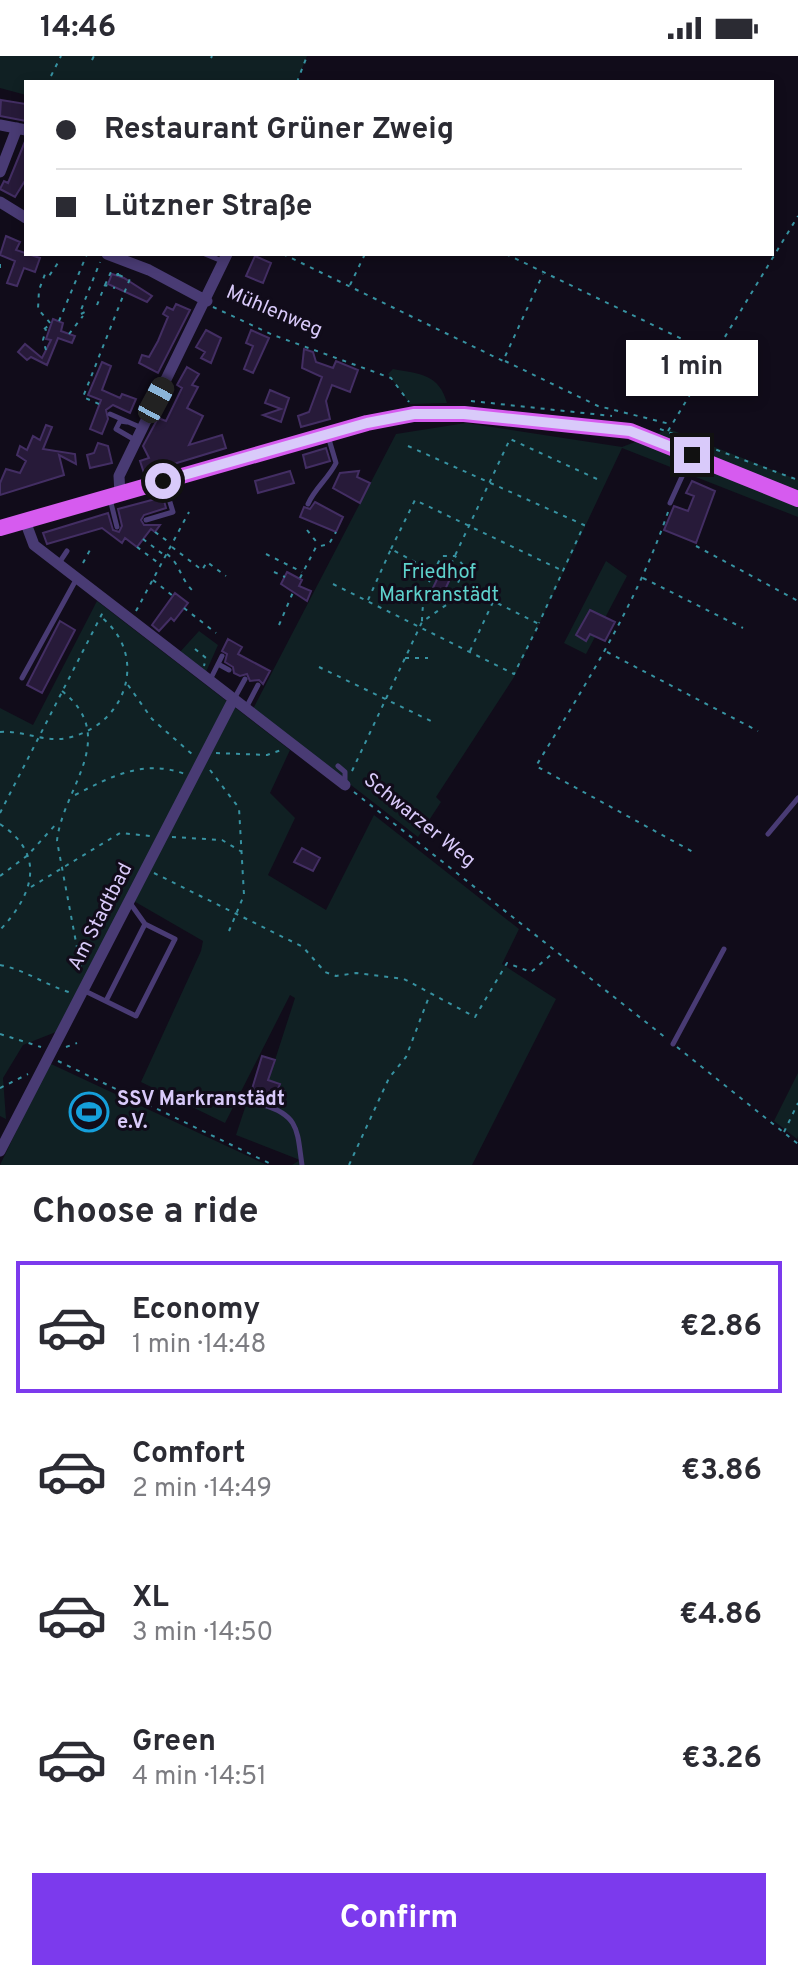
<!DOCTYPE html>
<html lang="en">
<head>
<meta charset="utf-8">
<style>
  :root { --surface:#fff; --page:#f2f2f3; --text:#2b2b33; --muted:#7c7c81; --line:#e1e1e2; --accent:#7c3aed }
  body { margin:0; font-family:Overpass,sans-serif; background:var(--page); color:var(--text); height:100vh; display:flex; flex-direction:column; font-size:30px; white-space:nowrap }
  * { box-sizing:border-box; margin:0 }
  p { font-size:26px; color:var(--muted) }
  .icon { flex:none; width:44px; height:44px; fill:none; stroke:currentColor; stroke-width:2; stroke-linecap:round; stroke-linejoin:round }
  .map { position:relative; height:1109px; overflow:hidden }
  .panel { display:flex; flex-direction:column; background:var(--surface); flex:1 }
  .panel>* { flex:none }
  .top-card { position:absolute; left:24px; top:24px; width:750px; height:176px; border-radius:0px; box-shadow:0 4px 12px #0003; display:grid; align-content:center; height:176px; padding:0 32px; background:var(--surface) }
  .end { position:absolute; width:36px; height:36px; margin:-18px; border:10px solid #d9cafa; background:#111; box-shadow:0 0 0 4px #111 }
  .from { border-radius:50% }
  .bubble { position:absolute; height:56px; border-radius:0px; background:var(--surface); box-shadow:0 4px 12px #0003; font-size:26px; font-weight:700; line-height:56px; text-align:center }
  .car { position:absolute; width:24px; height:48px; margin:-24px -12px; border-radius:10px; box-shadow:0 0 6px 2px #0007; background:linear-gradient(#222 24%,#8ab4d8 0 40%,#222 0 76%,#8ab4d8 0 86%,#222 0) }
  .top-card b { display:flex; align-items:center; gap:28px; height:76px; font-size:30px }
  .top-card b+b { border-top:2px solid var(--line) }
  .top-card i { width:20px; height:20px; background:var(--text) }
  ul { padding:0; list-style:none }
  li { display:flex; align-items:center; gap:24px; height:132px; margin:0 16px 12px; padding:0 16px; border:4px solid transparent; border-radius:0px }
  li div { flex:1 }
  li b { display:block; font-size:30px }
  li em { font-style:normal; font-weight:700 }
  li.active { border-color:var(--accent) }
  li>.icon { width:72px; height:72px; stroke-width:1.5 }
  h2 { padding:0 32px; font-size:36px; line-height:96px }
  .action { display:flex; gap:16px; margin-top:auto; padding:16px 32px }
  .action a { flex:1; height:92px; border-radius:0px; background:var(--accent); color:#fff; font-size:32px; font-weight:700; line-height:92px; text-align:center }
  .status { display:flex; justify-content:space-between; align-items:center; height:56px; padding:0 40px; background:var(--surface); direction:ltr }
  .status svg { height:22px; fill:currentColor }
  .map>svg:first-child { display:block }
  .green { fill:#102023 }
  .building { fill:#271a39; stroke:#432e63; stroke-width:2 }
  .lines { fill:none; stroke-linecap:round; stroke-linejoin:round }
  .path { stroke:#3792a1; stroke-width:2; stroke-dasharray:4 6; stroke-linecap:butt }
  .lane { stroke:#493b74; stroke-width:5 }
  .street { stroke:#493b74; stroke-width:11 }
  .primary { stroke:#d65bef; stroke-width:16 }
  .route { stroke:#d9cafa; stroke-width:10 }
  .labels { text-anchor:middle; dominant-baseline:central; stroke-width:6; stroke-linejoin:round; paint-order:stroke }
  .street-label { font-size:20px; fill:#d9cafa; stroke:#110c1a }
  .park-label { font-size:20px; fill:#5ed1cc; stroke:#110c1a }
  .poi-label { font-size:20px; font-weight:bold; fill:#d9cafa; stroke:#110c1a; text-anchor:start }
</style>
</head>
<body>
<div class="status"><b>14:46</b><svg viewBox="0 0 49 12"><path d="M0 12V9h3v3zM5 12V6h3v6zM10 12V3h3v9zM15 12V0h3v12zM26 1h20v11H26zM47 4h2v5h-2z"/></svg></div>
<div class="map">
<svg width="798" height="1109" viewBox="0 0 798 1109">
  <rect width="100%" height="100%" fill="#110c1a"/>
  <path class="green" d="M0,0H307L297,26H26V39L0,32Z
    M393,313C420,318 439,318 447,347L410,348L388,318Z
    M466,367L622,391L669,373L798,424V461L622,392L514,621L436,741L441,746L418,781L253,653L396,378Z
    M606,505L627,520L586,598L564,587Z
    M97,545L290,694L270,737L295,762L268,819L326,854L374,759L519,873L502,908L556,943L472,1109H292L300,1104L236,1079L262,1000L275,1004L295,942L290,939L225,1067L141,1026L201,895L203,885L132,844L61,974L23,989L3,1022L6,1063L0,1060V652L33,669Z
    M199,575L218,589L206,616L180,596Z
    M49,1007L267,1109H0Z
    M798,1017V1080L797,1083L774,1065Z"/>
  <path class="building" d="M1,44L26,48V65L0,60Z
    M26,83V123L15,141L0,133L4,125L8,127Z
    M6,180L20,186L16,194L40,202L35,216L24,212L17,230L7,227L15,205L0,199Z
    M255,200L271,207L263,227L246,220Z
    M112,218L124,222L152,240L147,246L108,228Z
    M176,248L190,254L158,317L139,307L142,299L149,301L158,285L168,261L163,258L167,251L173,254Z
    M53,263L63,267L61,275L75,280L72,287L58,282L47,309L31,301L27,304L18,296L25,288L42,302L51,284L46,283Z
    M206,274L221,282L211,307L201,302L205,296L196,291Z
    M251,274L269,282L253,317L244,313L253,290L246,287Z
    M304,293L313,296L316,306L333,312L336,305L358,314L350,336L332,329L326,345L330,363L301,371L298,360L309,356L322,321L302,312Z
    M102,306L111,310L102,334L120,342L122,338L136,343L130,357L113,349L106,354L108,363L102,378L90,373L101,344L88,339Z
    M187,311L199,318L192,329L198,331L187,352L203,360L189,389L222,379L226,392L144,417L140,405L149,402L143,390L158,362L166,365L182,332L177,329Z
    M270,334L289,342L281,366L263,359L281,353L265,347Z
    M46,369L52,371L43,393L75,398L76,408L59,399L64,419L0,439V427L6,413L20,417L26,405L17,399L20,390L27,394L33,380L40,384Z
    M98,387L108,390L112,407L90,412L87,399L94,397Z
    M326,392L330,405L306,412L303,399Z
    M290,415L294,427L258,437L255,425Z
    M359,415L357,421L370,427L360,447L333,432L340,417Z
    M692,425L715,435L696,487L664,474L674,450L688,455L694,440L686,437Z
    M163,441L166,452L144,459L141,464L144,469H160L155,476L151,473L137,491L125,482L122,487L102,472L47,488L43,477L108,457L113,474L119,476L122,470L118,453Z
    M315,446L343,461L336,476L300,461L304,451L310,453Z
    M445,507L455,512L443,538L446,539L443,547L429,540Z
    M287,516L302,524L299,530L311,535L307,545L281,528Z
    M175,537L188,547L174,565L171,562L159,575L152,569Z
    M590,554L615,566L605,585L590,578L586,585L576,579Z
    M60,565L75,574L42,637L27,629Z
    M228,583L242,591L238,598L270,615L263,628L259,624L250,625L247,618L240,620L234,617L233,611L225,606L227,598L222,595Z
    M302,792L320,802L313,815L294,806Z
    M262,1000L275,1004L268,1024L280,1028L278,1033L284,1035L282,1042L252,1033Z"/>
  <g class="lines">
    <path class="path" d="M211,2L212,0
      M92,4L94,0
      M51,20L61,0
      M297,26L307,0
      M283,198L503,305L543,218
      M506,198L711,297
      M0,208V218
      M119,219L126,222
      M105,229L111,216L118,219V213
      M350,229L365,198
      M97,249L105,229L115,232
      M213,251L273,279L391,322L409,346
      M81,258L85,256L81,254L100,206
      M59,265L87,198
      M44,273L51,268L38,253L39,234L45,218L49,220L60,204
      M69,278L83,260
      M46,294L43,284L46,273
      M505,305L598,350L670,368
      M471,345L612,360
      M99,348L83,341L131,220
      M660,373L798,424
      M668,375L798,160
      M408,390L584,469L539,567
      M668,456C637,547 586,628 536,710L695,797
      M307,474L319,489
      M155,476L170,487
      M143,483L164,499
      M696,490L798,545
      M137,491L161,509
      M172,491L202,514L207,506L226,520
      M391,493L415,444L561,514
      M167,498C181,509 180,523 193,535
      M266,498L302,516
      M83,507L91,492
      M451,508L510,383L597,423
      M274,516L285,521
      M300,522L316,491L329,488L336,476
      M643,522L743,572
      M153,524L173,540
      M333,528L514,618L539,568L459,528
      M368,544L391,493L432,515
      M184,552L216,577
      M136,555L189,456
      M279,569L294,534
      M195,593L206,602L204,610
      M470,595L493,546
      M607,596L758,675
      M405,602H428
      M319,611L435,667
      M128,629L152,663L193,699
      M62,635C121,682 62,733 57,785L81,913
      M0,676C23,674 45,687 67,682C126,670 150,600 101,561
      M216,697L267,699L284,693
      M210,714L239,752L244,839L229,875
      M352,715L422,566L449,547L465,511L455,500H442C429,522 422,540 422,566
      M354,736L666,982
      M75,739C112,720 144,703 185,718
      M0,757L104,554
      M0,768C47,799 33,839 0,874
      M172,781L222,784L242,796
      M154,817L303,891L325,916L336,920L356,917L404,923L475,961L507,907L531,916L553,897
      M0,820L28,799L57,767
      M31,831L120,777L150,780
      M0,909C26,914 47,930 72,937
      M0,978L41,991
      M66,991L77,987
      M677,991L798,1088
      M58,1005L273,1109
      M0,1032L28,1018
      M784,1076L798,1047
      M349,1109L389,1022L406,1001L430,938"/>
    <path class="lane" d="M205,198L222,205
      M110,358L142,372
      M127,366L120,365L116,373L135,384
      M110,443L117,471
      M670,447L690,403
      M308,448C315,432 328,423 336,407L328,380
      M146,464L173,456L165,430
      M59,507L67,495
      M218,608L229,614
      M22,622L77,522
      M210,624L222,600
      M234,643L245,623
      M246,652L258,629
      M338,710L345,716V728
      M768,778L798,742
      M85,935L136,960L175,883L145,868L130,847
      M106,945L145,868
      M673,988L724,893
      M264,1049C300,1060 297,1076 302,1109"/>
    <path class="street" d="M0,69L26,74
      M0,116L17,72
      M0,146L26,162
      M107,198L149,214L207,245
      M120,438L119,420L227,198
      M25,465L34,489L345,729
      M0,1095L233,644"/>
    <path class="primary" d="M0,472L367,367L414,358H464L630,375L798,443"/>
  </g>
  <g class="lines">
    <path class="route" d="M163,425L367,367L414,358H464L630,375L692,399"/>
  </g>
  <defs>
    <g id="stadium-ring" transform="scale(2)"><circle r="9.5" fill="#110c1a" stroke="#159fdb" stroke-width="1.5"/><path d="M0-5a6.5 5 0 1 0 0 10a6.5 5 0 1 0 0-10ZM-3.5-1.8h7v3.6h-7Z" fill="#159fdb"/></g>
  </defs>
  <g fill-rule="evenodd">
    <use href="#stadium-ring" x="89" y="1056"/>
  </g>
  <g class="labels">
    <g class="street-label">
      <text transform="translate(274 256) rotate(23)">Mühlenweg</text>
      <text transform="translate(419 765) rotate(39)">Schwarzer Weg</text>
      <text transform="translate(101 861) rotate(-63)">Am Stadtbad</text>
    </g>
    <g class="park-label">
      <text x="439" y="517">Friedhof<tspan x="439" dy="23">Markranstädt</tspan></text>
    </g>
    <g class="poi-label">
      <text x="117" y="1044">SSV Markranstädt<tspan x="117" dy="23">e.V.</tspan></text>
    </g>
  </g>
</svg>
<i class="end from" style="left:163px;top:425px"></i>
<i class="end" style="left:692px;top:399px"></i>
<div class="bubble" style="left:626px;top:284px;width:132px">1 min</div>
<i class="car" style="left:156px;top:344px;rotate:28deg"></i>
<div class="top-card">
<b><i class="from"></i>Restaurant Grüner Zweig</b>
<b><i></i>Lützner Straße</b>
</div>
</div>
<section class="panel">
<h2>Choose a ride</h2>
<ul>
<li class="active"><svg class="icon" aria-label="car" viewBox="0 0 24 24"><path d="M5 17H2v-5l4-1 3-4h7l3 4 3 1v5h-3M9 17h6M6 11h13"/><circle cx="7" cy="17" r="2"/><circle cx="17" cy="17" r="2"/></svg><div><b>Economy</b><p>1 min · 14:48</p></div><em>€2.86</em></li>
<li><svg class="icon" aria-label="car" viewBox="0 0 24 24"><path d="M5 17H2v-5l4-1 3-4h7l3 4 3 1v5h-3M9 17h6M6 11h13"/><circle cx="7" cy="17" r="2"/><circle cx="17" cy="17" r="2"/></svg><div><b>Comfort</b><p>2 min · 14:49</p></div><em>€3.86</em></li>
<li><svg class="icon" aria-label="car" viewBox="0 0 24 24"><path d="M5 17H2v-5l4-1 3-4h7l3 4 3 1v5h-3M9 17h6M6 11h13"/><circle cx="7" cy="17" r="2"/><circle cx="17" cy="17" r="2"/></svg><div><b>XL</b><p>3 min · 14:50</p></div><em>€4.86</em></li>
<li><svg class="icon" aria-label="car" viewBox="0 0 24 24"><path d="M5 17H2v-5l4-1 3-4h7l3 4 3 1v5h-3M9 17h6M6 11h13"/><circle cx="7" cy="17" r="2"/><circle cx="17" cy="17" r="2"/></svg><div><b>Green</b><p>4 min · 14:51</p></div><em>€3.26</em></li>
</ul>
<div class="action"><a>Confirm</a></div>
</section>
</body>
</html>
